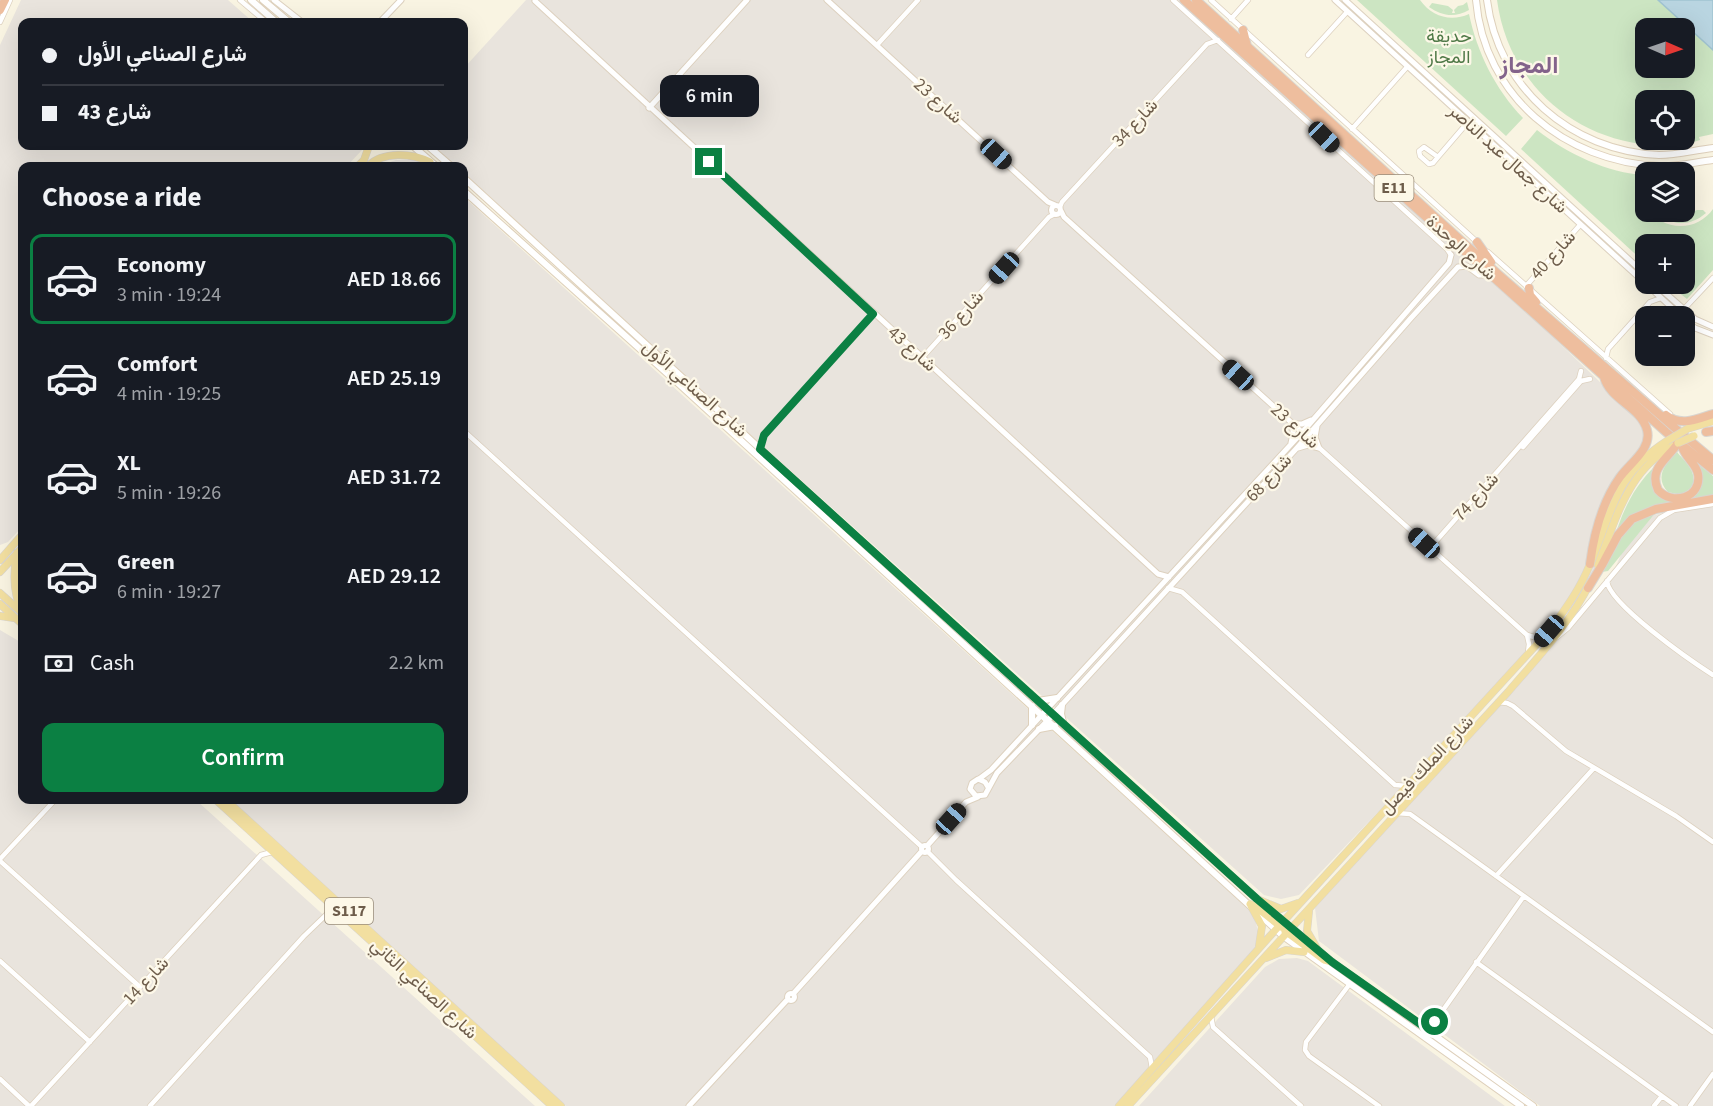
<!DOCTYPE html>
<html lang="en">
<head>
<meta charset="utf-8">
<style>
  :root { --surface:#171b24; --page:#20242c; --text:#f1f3f6; --muted:#9ea1a6; --line:#363941; --accent:#0b8043 }
  body { margin:0; font-family:"Source Sans 3",Vazirmatn,sans-serif; background:var(--page); color:var(--text); height:100vh; display:flex; flex-direction:column; font-size:22px; white-space:nowrap }
  * { box-sizing:border-box; margin:0 }
  p { font-size:20px; color:var(--muted) }
  .icon { flex:none; width:33px; height:33px; fill:none; stroke:currentColor; stroke-width:2; stroke-linecap:round; stroke-linejoin:round }
  .map { position:relative; flex:1; overflow:hidden }
  .panel { position:absolute; left:18px; top:162px; width:450px; height:642px; display:flex; flex-direction:column; background:var(--surface); border-radius:12px; box-shadow:0 6px 24px #0002 }
  .panel>* { flex:none }
  .banner { position:absolute; left:18px; top:18px; width:450px; height:132px; border-radius:12px; box-shadow:0 6px 24px #0002; display:grid; align-content:center; height:132px; padding:0 24px; background:var(--surface) }
  .needle { width:39px; rotate:92deg }
  .buttons { position:absolute; left:1635px; top:18px; display:grid; gap:12px }
  .buttons a { display:grid; place-items:center; width:60px; height:60px; border-radius:12px; background:var(--surface); box-shadow:0 6px 24px #0002; font-size:30px }
  .end { position:absolute; width:27px; height:27px; margin:-14px; border:8px solid #0b8043; background:#fff; box-shadow:0 0 0 3px #fff }
  .from { border-radius:50% }
  .bubble { position:absolute; height:42px; border-radius:12px; background:var(--surface); box-shadow:0 6px 24px #0002; font-size:20px; font-weight:600; line-height:42px; text-align:center }
  .car { position:absolute; width:18px; height:36px; margin:-18px -9px; border-radius:8px; box-shadow:0 0 4px 2px #0007; background:linear-gradient(#222 24%,#8ab4d8 0 40%,#222 0 76%,#8ab4d8 0 86%,#222 0) }
  .banner b { display:flex; align-items:center; gap:21px; height:57px; font-size:22px }
  .banner b+b { border-top:2px solid var(--line) }
  .banner i { width:15px; height:15px; background:var(--text) }
  ul { padding:0; list-style:none }
  li { display:flex; align-items:center; gap:18px; height:90px; margin:0 12px 9px; padding:0 12px; border:3px solid transparent; border-radius:12px }
  li div { flex:1 }
  li b { display:block; font-size:22px }
  li em { font-style:normal; font-weight:600 }
  li.on { border-color:var(--accent) }
  li>.icon { width:54px; height:54px; stroke-width:1.5 }
  h2 { padding:0 24px; font-size:27px; line-height:72px }
  .pay { display:flex; align-items:center; gap:15px; height:66px; padding:0 24px; font-size:22px }
  .pay p { margin-inline-start:auto }
  .primary-button { display:flex; gap:12px; margin-top:auto; padding:12px 24px }
  .primary-button a { flex:1; height:69px; border-radius:12px; background:var(--accent); color:#fff; font-size:24px; font-weight:600; line-height:69px; text-align:center }
  .map>svg:first-child { display:block }
  .industrial { fill:#e9e4dd }
  .green { fill:#cce5c2; fill-rule:evenodd }
  .water { fill:#b9d5e1; stroke:#a0c3d1; stroke-width:1.5 }
  .lines { fill:none; stroke-linecap:round; stroke-linejoin:round }
  .minor-casing { stroke:#ddd1bf; stroke-width:6 }
  .tertiary-casing { stroke:#ddd1bf; stroke-width:7 }
  .secondary-casing { stroke:#ded0bb; stroke-width:8 }
  .primary-casing { stroke:#d9d5d0; stroke-width:8 }
  .motorway-casing { stroke:#d9d5d0; stroke-width:10 }
  .minor { stroke:#fff; stroke-width:4.5 }
  .tertiary { stroke:#fff; stroke-width:5 }
  .secondary { stroke:#fff; stroke-width:6 }
  .primary { stroke:#f2dfa0; stroke-width:7 }
  .motorway { stroke:#eebe9e; stroke-width:8 }
  .primary-bridge-casing { stroke:#d9d5d0; stroke-width:8; stroke-linecap:butt }
  .primary-bridge { stroke:#f2dfa0; stroke-width:7 }
  .route { stroke:#0b8043; stroke-width:8 }
  .labels { text-anchor:middle; dominant-baseline:central; stroke-width:4.5; stroke-linejoin:round; paint-order:stroke }
  .shield { fill:#fdf8e8; stroke:#998c7a; stroke-width:1.5 }
  .shield-label { font-size:16px; font-weight:bold; fill:#6e5d4b }
  .park-label { font-size:18px; fill:#4f7947; stroke:#fdf8e8 }
  .street-label { font-size:18px; fill:#6e5d4b; stroke:#fdf8e8 }
  .district-label { font-size:24px; font-weight:bold; fill:#83638b; stroke:#fdf8e8 }
</style>
</head>
<body>
<div class="map">
<svg width="1713" height="1106" viewBox="0 0 1713 1106">
  <rect width="100%" height="100%" fill="#f9f4e2"/>
  <path class="industrial" d="M21,0H228L253,22H22V146H363L362,150L347,166H22V527L8,542L0,545V45Z
    M526,0H1180L1557,341L1643,423L1645,439L1620,493L1591,588L1299,895L1281,899L1264,895L464,178V166H450L427,146H464V68Z
    M396,160H419L430,166H378Z
    M464,197L1254,914L1258,932L1256,952L1115,1106H566L228,800H464Z
    M1713,500V1106H1540L1319,941L1315,908L1550,646L1614,571L1622,552L1647,517Z
    M0,630L22,643V800H196L535,1106H0Z
    M1297,958L1308,961L1505,1106H1139L1265,967L1279,959Z"/>
  <path class="green" d="M1357,0H1420C1432,17 1451,22 1469,14C1477,52 1495,89 1523,118L1506,136Z
    M1497,0H1658L1713,50V134L1699,137L1700,140C1681,147 1661,147 1641,144C1565,134 1507,76 1497,0ZM1646,28H1684V68H1646ZM1646,100H1684V140H1646Z
    M1467,2L1469,10C1455,18 1442,16 1429,7L1432,3L1448,6L1453,10L1452,13H1455L1454,10L1458,6L1463,5Z
    M1537,130C1568,154 1607,173 1645,175L1644,182L1643,181L1646,212C1653,212 1655,217 1661,221C1679,231 1701,226 1713,209V270L1687,299L1668,284H1684V244H1646L1645,263L1521,149Z
    M1697,210H1703L1706,213C1691,226 1674,226 1659,215L1661,212C1673,213 1672,213 1682,219L1680,222H1685L1684,218L1687,214Z
    M1677,452C1686,463 1699,473 1691,488L1681,495L1668,492C1654,478 1665,463 1677,452Z
    M1656,465L1654,483L1675,502L1644,511L1613,542C1622,512 1633,487 1656,465Z
    M1699,465L1713,476V498L1694,500Z
    M1656,512L1608,571L1602,572L1621,537L1633,522Z"/>
  <path class="water" d="M1658,0H1713V50Z"/>
  <g class="lines">
    <g class="minor-casing">
      <path id="minor" d="M240,0L266,22
        M1173,0L1447,249L1451,255
        M1211,0L1477,242
        M1231,19L1248,0
        M0,22L10,0
        M877,45L918,0
        M1308,55L1347,12
        M1352,129L1407,67
        M1438,157L1433,163L1429,164L1420,156L1419,151L1424,147L1438,157L1468,122
        M1060,207L1062,202L1207,44L1218,40
        M1488,252L1670,414
        M1526,286L1580,225
        M1684,309L1713,278
        M922,358L1049,217L1055,214
        M1606,358L1608,349L1650,302L1661,298
        M464,431L922,847
        M1306,436L1527,635L1534,637L1547,632
        M1523,447L1581,381L1590,379
        M760,448L764,435L873,314
        M1430,548L1579,379L1581,371
        M1607,581C1609,604 1691,661 1713,675
        M1168,588L1182,592L1395,785L1408,786
        M1527,635L1529,644L1528,653
        M1557,637L1568,628L1660,518L1674,510L1713,504
        M1498,702L1507,703L1513,706L1566,751L1676,816L1713,842
        M1396,813L1410,814L1713,1032
        M927,851L956,880L1150,1057L1152,1068
        M0,859L55,800
        M0,861L140,987
        M1496,876L1594,768
        M0,961L90,1042
        M1476,962L1676,1106
        M1349,985L1306,1042L1305,1050L1309,1056L1379,1106
        M1211,1016L1213,1027L1301,1106
        M1434,1035V1027L1436,1020L1524,896
        M0,1079L29,1106
        M31,1106L261,855L272,852
        M150,1106L304,936L329,912L337,911
        M1654,1106L1662,1096
        M1690,1106L1713,1074"/>
    </g>
    <g class="tertiary-casing">
      <path id="tertiary" d="M274,0L302,22
        M827,0L1048,202L1055,205
        M1335,0L1681,316
        M1345,0L1646,275
        M535,1L1158,574L1169,577
        M380,22L401,0
        M649,108L747,0
        M1051.5 210a4.5 4.5 0 1 1 9 0a4.5 4.5 0 1 1-9 0Z
        M1061,211L1064,217L1302,432
        M1655,284L1695,319L1713,327
        M1684,320L1695,328L1713,335
        M1293,424H1302L1311,420
        M1317,426L1315,437L1319,448
        M1291,443L1293,434V424
        M1298,448L1308,445L1319,448
        M979,779L991,770L1306,428L1449,263L1451,255
        M988,787L985,782L978,779L972,783L970,789L976,796L985,795L997,773L1048,720L1296,449L1411,318L1458,267L1467,266L1479,275H1491
        M921.5 849a3.5 3.5 0 1 1 7 0a3.5 3.5 0 1 1-7 0Z
        M927,846L966,802L978,797
        M787.5 997a3.5 3.5 0 1 1 7 0a3.5 3.5 0 1 1-7 0Z
        M793,994L922,851
        M689,1106L788,999"/>
    </g>
    <g class="secondary-casing">
      <path id="secondary" d="M251,0L276,22
        M263,0L289,22
        M1476,0C1484,96 1565,162 1659,166C1677,167 1695,162 1713,160
        M1487,0C1498,88 1571,151 1659,155C1677,155 1695,150 1713,148
        M413,146L436,166
        M428,146L451,166
        M464,178L989,658L1257,899L1332,962L1533,1106
        M464,191L679,384L1283,936L1521,1106
        M1038,701L1057,698
        M1062,705L1061,714L1063,722
        M1032,725V706
        M1039,729L1055,726"/>
    </g>
    <g class="primary-casing">
      <path id="primary" d="M358,166L364,160L369,146
        M368,166C383,151 412,153 430,162
        M1687,429L1713,421
        M17,553C13,573 13,593 22,611
        M0,560L22,535
        M1598,565C1617,517 1627,469 1678,443
        M0,572L22,548
        M0,593L21,612
        M0,604L22,624
        M0,616L14,618
        M216,800L552,1106
        M226,800L561,1106
        M1257,899L1281,909L1298,903
        M1250,904L1256,907L1281,927
        M1251,906L1262,926L1259,946
        M1309,911L1307,931L1318,950
        M1285,931L1324,960L1332,962
        M1266,958L1286,950L1304,952
        M1119,1106L1270,936L1549,631C1565,610 1580,589 1590,564C1612,512 1615,474 1667,441
        M1128,1106L1508,692C1537,658 1570,624 1590,583"/>
    </g>
    <g class="motorway-casing">
      <path id="motorway" d="M1184,0L1666,432L1713,470
        M1196,0L1499,275L1676,429L1713,460
        M0,10L5,0
        M1243,30L1247,46
        M1477,242L1491,262
        M1529,288L1530,295L1536,302
        M1666,415C1681,427 1697,419 1713,414
        M1706,432L1713,431
        M1678,443C1668,459 1648,468 1658,490C1672,506 1702,498 1698,474C1696,464 1687,459 1683,449
        M1590,564C1594,533 1602,502 1620,477C1630,463 1652,449 1647,430C1641,407 1610,400 1604,377
        M1588,588L1602,565L1618,535L1632,519L1656,509L1713,499"/>
    </g>
    <use href="#minor" class="minor"/>
    <use href="#tertiary" class="tertiary"/>
    <use href="#secondary" class="secondary"/>
    <use href="#primary" class="primary"/>
    <use href="#motorway" class="motorway"/>
    <g class="primary-bridge-casing">
      <path id="primary-bridge" d="M1667,441L1687,429
        M1678,443L1694,436"/>
    </g>
    <use href="#primary-bridge" class="primary-bridge"/>
  </g>
  <g class="lines">
    <path class="route" d="M709,162L873,314L764,435L760,449L1257,899L1332,962L1423,1026L1436,1020L1435,1022"/>
  </g>
  <g class="labels">
    <g class="shield">
      <rect x="1374.5" y="175" width="39" height="26" rx="4.5"/>
      <rect x="325" y="898" width="48" height="26" rx="4.5"/>
    </g>
    <g class="shield-label">
      <text x="1394" y="188">E11</text>
      <text x="349" y="911">S117</text>
    </g>
    <g class="park-label">
      <text x="1449" y="36">حديقة<tspan x="1449" dy="21">المجاز</tspan></text>
    </g>
    <g class="street-label">
      <text transform="translate(938 101) rotate(42)">شارع 23</text>
      <text transform="translate(1135 123) rotate(-47)">شارع 34</text>
      <text transform="translate(1508 159) rotate(42)">شارع جمال عبد الناصر</text>
      <text transform="translate(1461 248) rotate(42)">شارع الوحدة</text>
      <text transform="translate(1553 255) rotate(-48)">شارع 40</text>
      <text transform="translate(961 315) rotate(-48)">شارع 36</text>
      <text transform="translate(912 349) rotate(42)">شارع 43</text>
      <text transform="translate(695 389) rotate(42)">شارع الصناعي الأول</text>
      <text transform="translate(1295 426) rotate(42)">شارع 23</text>
      <text transform="translate(1269 478) rotate(-47)">شارع 68</text>
      <text transform="translate(1476 497) rotate(-48)">شارع 74</text>
      <text transform="translate(1427 765) rotate(-47)">شارع الملك فيصل</text>
      <text transform="translate(146 981) rotate(-47)">شارع 14</text>
      <text transform="translate(424 989) rotate(43)">شارع الصناعي الثاني</text>
    </g>
    <g class="district-label">
      <text x="1529" y="65">المجاز</text>
    </g>
  </g>
</svg>
<div class="buttons">
<a><svg class="needle" viewBox="-14 -14 28 28"><path d="M0-13l5 13h-10z" fill="#e53935"/><path d="M0 13l5-13h-10z" fill="#9ea1a6"/></svg></a>
<a><svg class="icon" aria-label="locate" viewBox="0 0 24 24"><circle cx="12" cy="12" r="6"/><path d="M12 2v4M12 18v4M2 12h4M18 12h4"/></svg></a>
<a><svg class="icon" aria-label="layers" viewBox="0 0 24 24"><path d="M12 4l9 5-9 5-9-5zM3 14l9 5 9-5"/></svg></a>
<a>+</a>
<a>−</a>
</div>
<i class="end from" style="left:1435px;top:1022px"></i>
<i class="end" style="left:709px;top:162px"></i>
<div class="bubble" style="left:660px;top:75px;width:99px">6 min</div>
<i class="car" style="left:1324px;top:137px;rotate:134deg"></i>
<i class="car" style="left:996px;top:154px;rotate:133deg"></i>
<i class="car" style="left:1004px;top:268px;rotate:222deg"></i>
<i class="car" style="left:1238px;top:375px;rotate:312deg"></i>
<i class="car" style="left:1424px;top:543px;rotate:312deg"></i>
<i class="car" style="left:1549px;top:631px;rotate:221deg"></i>
<i class="car" style="left:951px;top:819px;rotate:42deg"></i>
<div class="banner">
<b><i class="from"></i>شارع الصناعي الأول</b>
<b><i></i>شارع 43</b>
</div>
<section class="panel">
<h2>Choose a ride</h2>
<ul>
<li class="on"><svg class="icon" aria-label="car" viewBox="0 0 24 24"><path d="M5 17H2v-5l4-1 3-4h7l3 4 3 1v5h-3M9 17h6M6 11h13"/><circle cx="7" cy="17" r="2"/><circle cx="17" cy="17" r="2"/></svg><div><b>Economy</b><p>3 min · 19:24</p></div><em>AED 18.66</em></li>
<li><svg class="icon" aria-label="car" viewBox="0 0 24 24"><path d="M5 17H2v-5l4-1 3-4h7l3 4 3 1v5h-3M9 17h6M6 11h13"/><circle cx="7" cy="17" r="2"/><circle cx="17" cy="17" r="2"/></svg><div><b>Comfort</b><p>4 min · 19:25</p></div><em>AED 25.19</em></li>
<li><svg class="icon" aria-label="car" viewBox="0 0 24 24"><path d="M5 17H2v-5l4-1 3-4h7l3 4 3 1v5h-3M9 17h6M6 11h13"/><circle cx="7" cy="17" r="2"/><circle cx="17" cy="17" r="2"/></svg><div><b>XL</b><p>5 min · 19:26</p></div><em>AED 31.72</em></li>
<li><svg class="icon" aria-label="car" viewBox="0 0 24 24"><path d="M5 17H2v-5l4-1 3-4h7l3 4 3 1v5h-3M9 17h6M6 11h13"/><circle cx="7" cy="17" r="2"/><circle cx="17" cy="17" r="2"/></svg><div><b>Green</b><p>6 min · 19:27</p></div><em>AED 29.12</em></li>
</ul>
<div class="pay"><svg class="icon" aria-label="cash" viewBox="0 0 24 24"><path d="M3 7h18v10H3z"/><circle cx="12" cy="12" r="2"/></svg>Cash<p>2.2 km</p></div>
<div class="primary-button"><a>Confirm</a></div>
</section>
</div>
</body>
</html>
